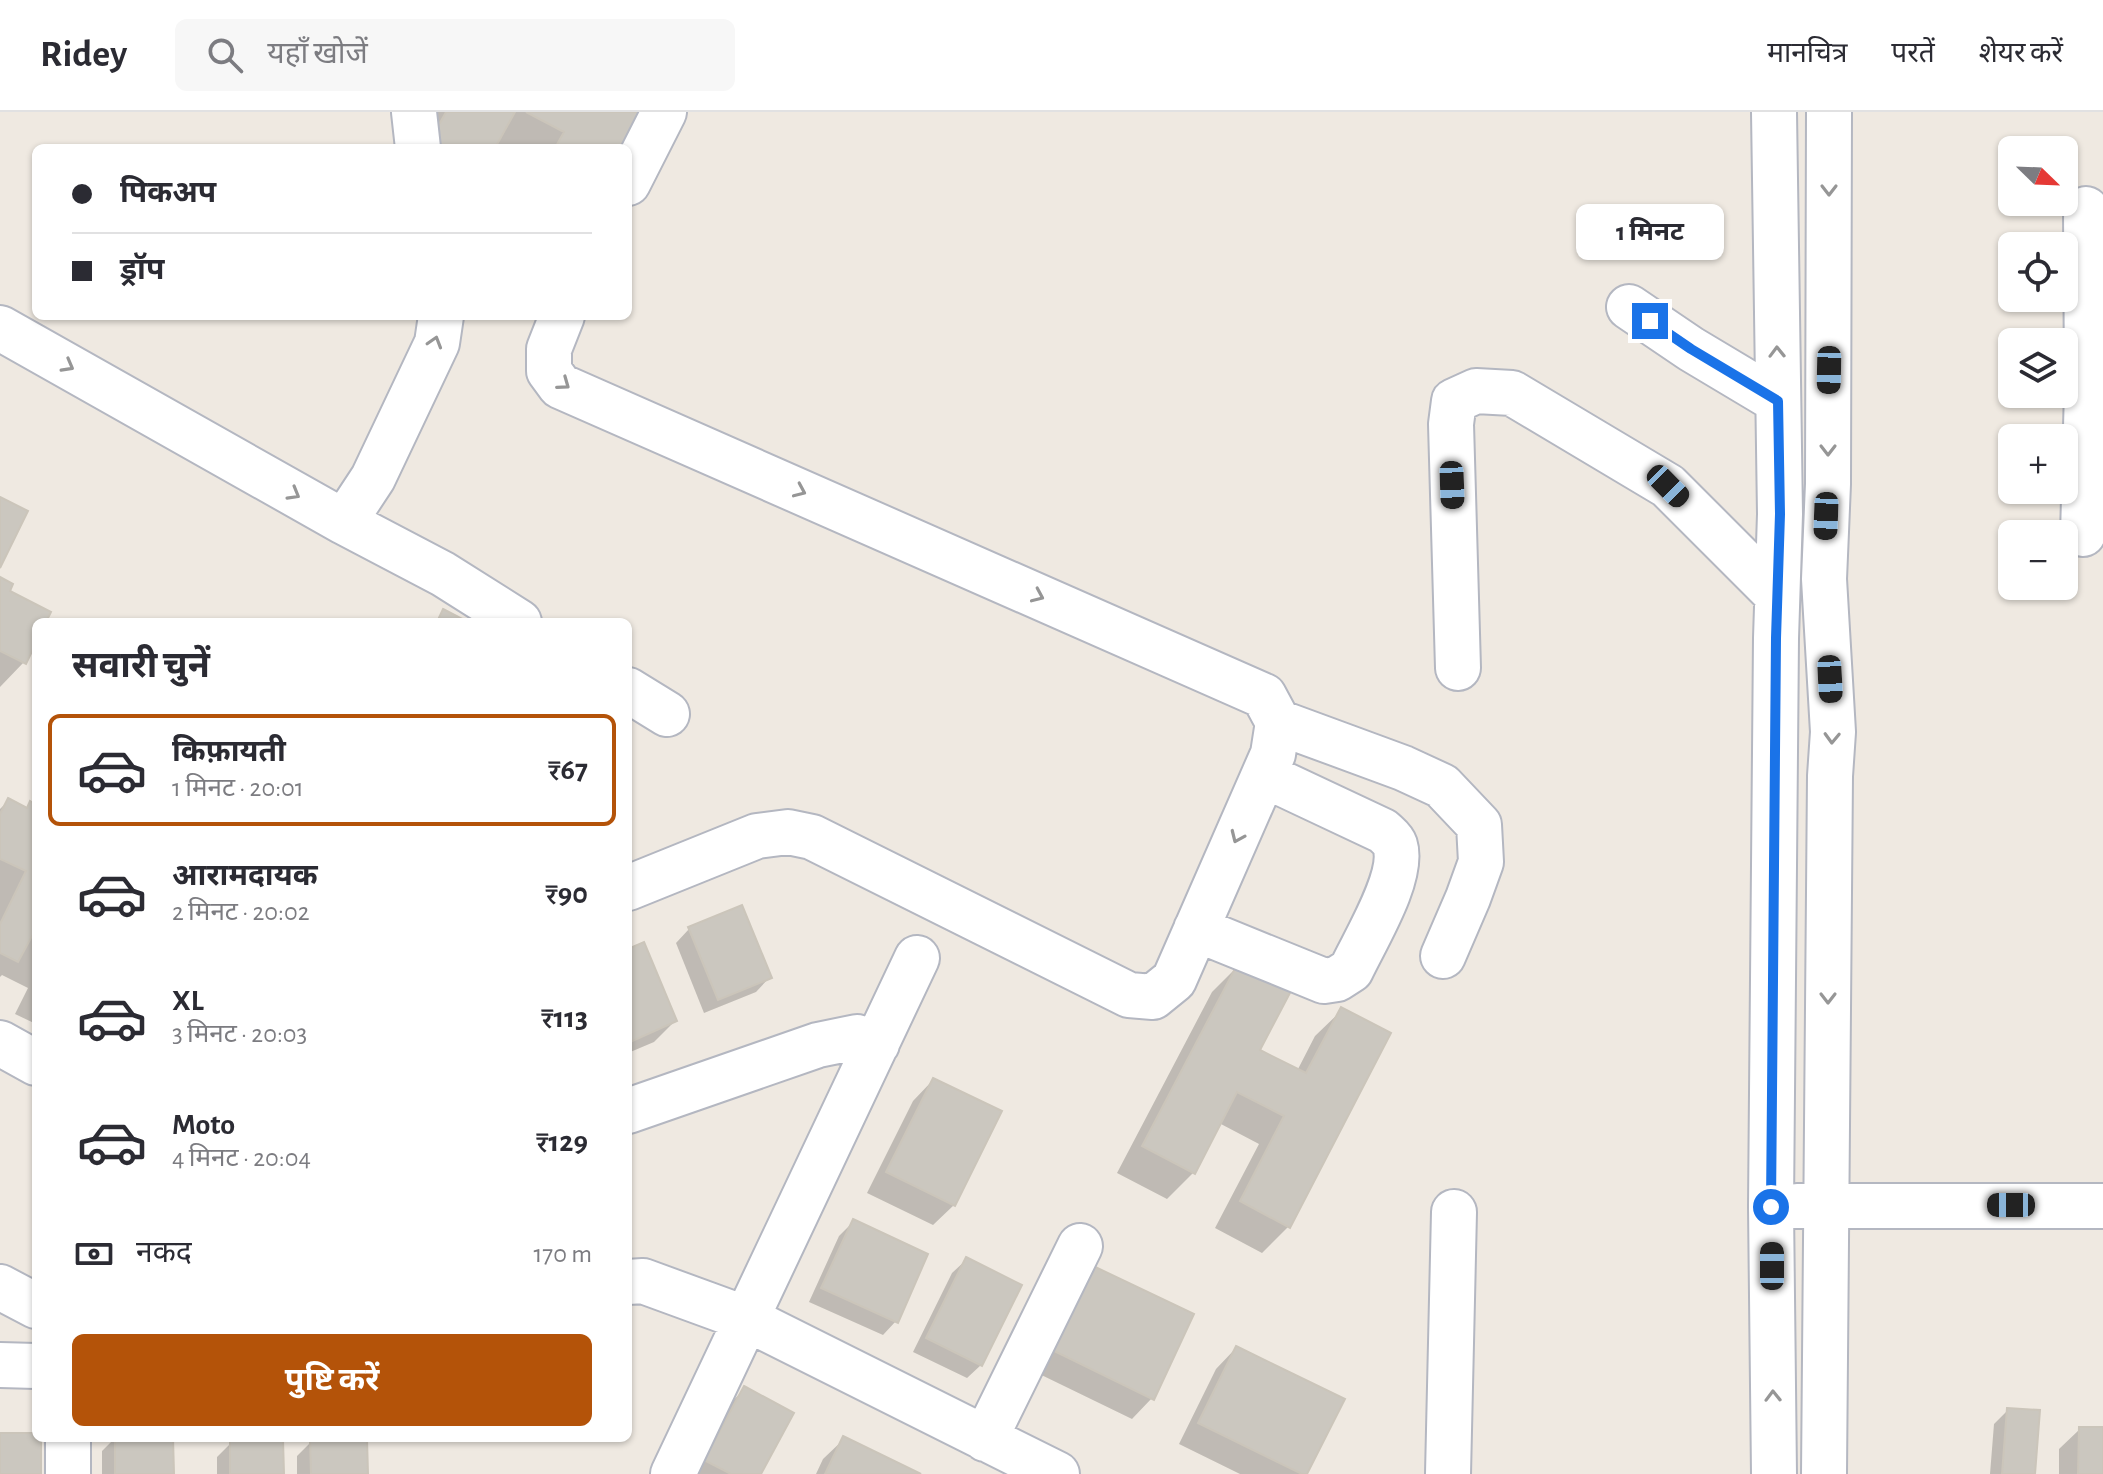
<!DOCTYPE html>
<html lang="hi">
<head>
<meta charset="utf-8">
<style>
  :root { --surface:#fff; --page:#f7f7f7; --text:#2b2b33; --muted:#7c7c81; --line:#e1e1e2; --accent:#b45309 }
  body { margin:0; font-family:"Alegreya Sans","Noto Sans Devanagari",sans-serif; background:var(--page); color:var(--text); height:100vh; display:flex; flex-direction:column; font-size:30px; white-space:nowrap }
  * { box-sizing:border-box; margin:0 }
  p { font-size:26px; color:var(--muted) }
  .icon { flex:none; width:44px; height:44px; fill:none; stroke:currentColor; stroke-width:2; stroke-linecap:round; stroke-linejoin:round }
  .map { position:relative; flex:1; overflow:hidden }
  .panel { position:absolute; left:32px; top:506px; width:600px; height:824px; display:flex; flex-direction:column; background:var(--surface); border-radius:12px; box-shadow:0 2px 6px #0004 }
  .panel>* { flex:none }
  .top-card { position:absolute; left:32px; top:32px; width:600px; height:176px; border-radius:12px; box-shadow:0 2px 6px #0004; display:grid; align-content:center; height:176px; padding:0 40px; background:var(--surface) }
  .needle { width:52px; rotate:113deg }
  .controls { position:absolute; left:1998px; top:24px; display:grid; gap:16px }
  .controls a { display:grid; place-items:center; width:80px; height:80px; border-radius:12px; background:var(--surface); box-shadow:0 2px 6px #0004; font-size:40px }
  .end { position:absolute; width:36px; height:36px; margin:-18px; border:10px solid #1a73e8; background:#fff; box-shadow:0 0 0 4px #fff }
  .from { border-radius:50% }
  .bubble { position:absolute; height:56px; border-radius:12px; background:var(--surface); box-shadow:0 2px 6px #0004; font-size:26px; font-weight:700; line-height:56px; text-align:center }
  .car { position:absolute; width:24px; height:48px; margin:-24px -12px; border-radius:10px; box-shadow:0 0 6px 2px #0007; background:linear-gradient(#222 24%,#8ab4d8 0 40%,#222 0 76%,#8ab4d8 0 86%,#222 0) }
  .top-card b { display:flex; align-items:center; gap:28px; height:76px; font-size:30px }
  .top-card b+b { border-top:2px solid var(--line) }
  .top-card i { width:20px; height:20px; background:var(--text) }
  ul { padding:0; list-style:none }
  li { display:flex; align-items:center; gap:24px; height:112px; margin:0 16px 12px; padding:0 24px; border:4px solid transparent; border-radius:12px }
  li div { flex:1 }
  li b { display:block; font-size:30px }
  li em { font-style:normal; font-weight:700 }
  li.active { border-color:var(--accent) }
  li>.icon { width:72px; height:72px; stroke-width:1.5 }
  h2 { padding:0 40px; font-size:36px; line-height:96px }
  .pay { display:flex; align-items:center; gap:20px; height:88px; padding:0 40px; font-size:30px }
  .pay p { margin-inline-start:auto }
  .primary-button { display:flex; gap:16px; margin-top:auto; padding:16px 40px }
  .primary-button a { flex:1; height:92px; border-radius:12px; background:var(--accent); color:#fff; font-size:32px; font-weight:700; line-height:92px; text-align:center }
  header { display:flex; align-items:center; gap:48px; box-sizing:border-box; height:112px; padding:0 40px; background:var(--surface); border-bottom:2px solid var(--line) }
  header strong { font-size:38px }
  nav { display:flex; gap:44px; margin-inline-start:auto; font-size:28px }
  .search { width:560px; height:72px; background:var(--page); display:flex; align-items:center; gap:20px; box-sizing:border-box; padding:0 28px; border-radius:12px; color:var(--muted); font-size:30px }
  .map>svg:first-child { display:block }
  .shadow { fill:#0003 }
  .building { fill:#cbc7bf; stroke:#cbc5ba; stroke-width:2 }
  .lines { fill:none; stroke-linecap:round; stroke-linejoin:round }
  .minor-casing { stroke:#b4b7c1; stroke-width:48 }
  .minor { stroke:#fff; stroke-width:44 }
  .oneway { stroke:#969696 }
  .route { stroke:#1a73e8; stroke-width:10 }
</style>
</head>
<body>
<header>
<strong>Ridey</strong>
<div class="search"><svg class="icon" aria-label="search" viewBox="0 0 24 24"><circle cx="10" cy="10" r="6"/><path d="M15 15l6 6"/></svg>यहाँ खोजें</div>
<nav><a>मानचित्र</a><a>परतें</a><a>शेयर करें</a></nav>
</header>
<div class="map">
<svg width="2103" height="1362" viewBox="0 0 2103 1362">
  <rect width="100%" height="100%" fill="#efe9e1"/>
  <path class="shadow" d="M432,0H637L617,36H412Z
    M0,468L7,480L44,510H36V527L24,550L0,575Z
    M8,689L25,697L30,692L36,695V912L15,902L28,876L2,863L0,865V697Z
    M689,817L769,866L756,880L704,901L676,831Z
    M628,839L675,909L654,930L628,941Z
    M1239,853L1258,939L1297,959L1315,924L1342,898L1289,1114L1262,1141L1215,1116L1259,1032L1219,1011L1193,1061L1167,1087L1117,1061L1212,880Z
    M933,968L954,1093L933,1113L867,1081L913,989Z
    M853,1110L896,1209L883,1223L809,1190L839,1124Z
    M966,1148L981,1253L967,1266L913,1240L952,1161Z
    M1069,1175L1152,1286L1132,1307L1027,1256Z
    M1236,1236L1305,1362H1240L1179,1332L1216,1257Z
    M744,1277L759,1362H692L731,1291Z
    M2008,1298L2033,1362H1990L1994,1312Z
    M2080,1317H2103V1362H2059V1337Z
    M115,1326H171L172,1362H102V1339Z
    M844,1327L916,1362H816L823,1347Z
    M311,1330L366,1362H297V1344Z
    M231,1331L282,1362H217V1345Z"/>
  <path class="building" d="M446,0H515L495,36H426Z
    M526,0H640L620,36H555L564,20Z
    M0,385L28,399L0,456Z
    M0,465L13,472L10,479L51,500L46,510H36V531L26,552L0,539Z
    M443,497L468,510H437Z
    M8,686L27,696L30,689L36,693V826L32,824L18,850L0,841V812L26,759L0,747V702Z
    M742,793L772,866L718,888L688,815Z
    M644,830L677,909L628,931V837Z
    M1238,851L1291,879L1260,938L1306,961L1341,895L1391,921L1290,1116L1240,1089L1284,1004L1237,980L1195,1062L1142,1034Z
    M933,966L1002,999L955,1094L886,1060Z
    M853,1107L928,1142L898,1211L821,1176Z
    M966,1145L1022,1173L982,1254L926,1226Z
    M1089,1152L1194,1202L1154,1288L1046,1235Z
    M1236,1234L1345,1287L1307,1362H1302L1198,1311Z
    M744,1274L794,1301L761,1362H731L704,1348Z
    M2007,1296L2040,1298L2035,1362H2002Z
    M2079,1315H2103V1362H2078Z
    M0,1321H36V1326H41V1362H0Z
    M843,1324L921,1362H825Z
    M115,1326H173L174,1362H115Z
    M367,1327L368,1362H311L310,1328Z
    M283,1328L284,1362H230V1329Z"/>
  <g class="lines">
    <g class="minor-casing">
      <path id="minor" d="M414,0L418,36
        M1774,0L1780,402L1776,526L1771,1095L1774,1362
        M628,71L664,0
        M1629,195L1691,237L1778,289
        M562,204L549,237V259L560,274L1264,584L1278,610L1273,642L1174,868L1153,885L1129,883L812,725L788,720L757,724L628,776
        M0,216L344,410L373,366L437,231L441,204
        M344,410L443,462L519,510
        M2083,422L2087,279L2086,97
        M1458,556L1451,312L1454,289L1476,279L1512,281L1668,374L1777,483
        M628,578L667,602
        M1278,610L1403,656L1442,674L1479,713L1481,750L1468,786L1443,844
        M1196,817L1324,869L1337,867L1351,858C1365,828 1405,764 1395,733C1393,727 1387,723 1383,719L1264,663
        M0,931L36,951
        M628,999L818,933L857,925L877,932
        M1797,1094H2103
        M628,1170L643,1169L747,1207L1057,1362
        M0,1175L36,1194
        M0,1253L36,1254
        M68,1326V1362
        M985,1327L1080,1134
        M673,1362L917,846
        M1448,1362L1454,1100
        M1824,1362L1830,664L1833,620L1824,467L1828,372L1829,0"/>
    </g>
    <use href="#minor" class="minor"/>
  </g>
  <defs><path id="oneway-chevron" d="M-2-3.5L2.5 0L-2 3.5" fill="none" stroke-width="1.6" stroke-linecap="round" stroke-linejoin="round" transform="scale(2)"/></defs>
  <g class="oneway">
    <use href="#oneway-chevron" transform="translate(1829 78) rotate(90)"/>
    <use href="#oneway-chevron" transform="translate(435 230) rotate(-73)"/>
    <use href="#oneway-chevron" transform="translate(1777 240) rotate(-91)"/>
    <use href="#oneway-chevron" transform="translate(68 254) rotate(29)"/>
    <use href="#oneway-chevron" transform="translate(564 272) rotate(36)"/>
    <use href="#oneway-chevron" transform="translate(1828 338) rotate(90)"/>
    <use href="#oneway-chevron" transform="translate(800 379) rotate(24)"/>
    <use href="#oneway-chevron" transform="translate(294 382) rotate(30)"/>
    <use href="#oneway-chevron" transform="translate(1038 484) rotate(24)"/>
    <use href="#oneway-chevron" transform="translate(1832 626) rotate(92)"/>
    <use href="#oneway-chevron" transform="translate(1237 725) rotate(114)"/>
    <use href="#oneway-chevron" transform="translate(1828 886) rotate(90)"/>
    <use href="#oneway-chevron" transform="translate(1773 1284) rotate(-91)"/>
  </g>
  <g class="lines">
    <path class="route" d="M1650,209L1691,237L1778,289L1780,402L1776,526L1771,1095"/>
  </g>
</svg>
<div class="controls">
<a><svg class="needle" viewBox="-14 -14 28 28"><path d="M0-13l5 13h-10z" fill="#e53935"/><path d="M0 13l5-13h-10z" fill="#7c7c81"/></svg></a>
<a><svg class="icon" aria-label="locate" viewBox="0 0 24 24"><circle cx="12" cy="12" r="6"/><path d="M12 2v4M12 18v4M2 12h4M18 12h4"/></svg></a>
<a><svg class="icon" aria-label="layers" viewBox="0 0 24 24"><path d="M12 4l9 5-9 5-9-5zM3 14l9 5 9-5"/></svg></a>
<a>+</a>
<a>−</a>
</div>
<i class="end from" style="left:1771px;top:1095px"></i>
<i class="end" style="left:1650px;top:209px"></i>
<div class="bubble" style="left:1576px;top:92px;width:148px">1 मिनट</div>
<i class="car" style="left:1829px;top:258px;rotate:181deg"></i>
<i class="car" style="left:1452px;top:373px;rotate:178deg"></i>
<i class="car" style="left:1668px;top:374px;rotate:135deg"></i>
<i class="car" style="left:1826px;top:404px;rotate:182deg"></i>
<i class="car" style="left:1830px;top:567px;rotate:177deg"></i>
<i class="car" style="left:2011px;top:1093px;rotate:270deg"></i>
<i class="car" style="left:1772px;top:1154px;rotate:0deg"></i>
<div class="top-card">
<b><i class="from"></i>पिकअप</b>
<b><i></i>ड्रॉप</b>
</div>
<section class="panel">
<h2>सवारी चुनें</h2>
<ul>
<li class="active"><svg class="icon" aria-label="car" viewBox="0 0 24 24"><path d="M5 17H2v-5l4-1 3-4h7l3 4 3 1v5h-3M9 17h6M6 11h13"/><circle cx="7" cy="17" r="2"/><circle cx="17" cy="17" r="2"/></svg><div><b>किफ़ायती</b><p>1 मिनट · 20:01</p></div><em>₹67</em></li>
<li><svg class="icon" aria-label="car" viewBox="0 0 24 24"><path d="M5 17H2v-5l4-1 3-4h7l3 4 3 1v5h-3M9 17h6M6 11h13"/><circle cx="7" cy="17" r="2"/><circle cx="17" cy="17" r="2"/></svg><div><b>आरामदायक</b><p>2 मिनट · 20:02</p></div><em>₹90</em></li>
<li><svg class="icon" aria-label="car" viewBox="0 0 24 24"><path d="M5 17H2v-5l4-1 3-4h7l3 4 3 1v5h-3M9 17h6M6 11h13"/><circle cx="7" cy="17" r="2"/><circle cx="17" cy="17" r="2"/></svg><div><b>XL</b><p>3 मिनट · 20:03</p></div><em>₹113</em></li>
<li><svg class="icon" aria-label="car" viewBox="0 0 24 24"><path d="M5 17H2v-5l4-1 3-4h7l3 4 3 1v5h-3M9 17h6M6 11h13"/><circle cx="7" cy="17" r="2"/><circle cx="17" cy="17" r="2"/></svg><div><b>Moto</b><p>4 मिनट · 20:04</p></div><em>₹129</em></li>
</ul>
<div class="pay"><svg class="icon" aria-label="cash" viewBox="0 0 24 24"><path d="M3 7h18v10H3z"/><circle cx="12" cy="12" r="2"/></svg>नकद<p>170 m</p></div>
<div class="primary-button"><a>पुष्टि करें</a></div>
</section>
</div>
</body>
</html>
